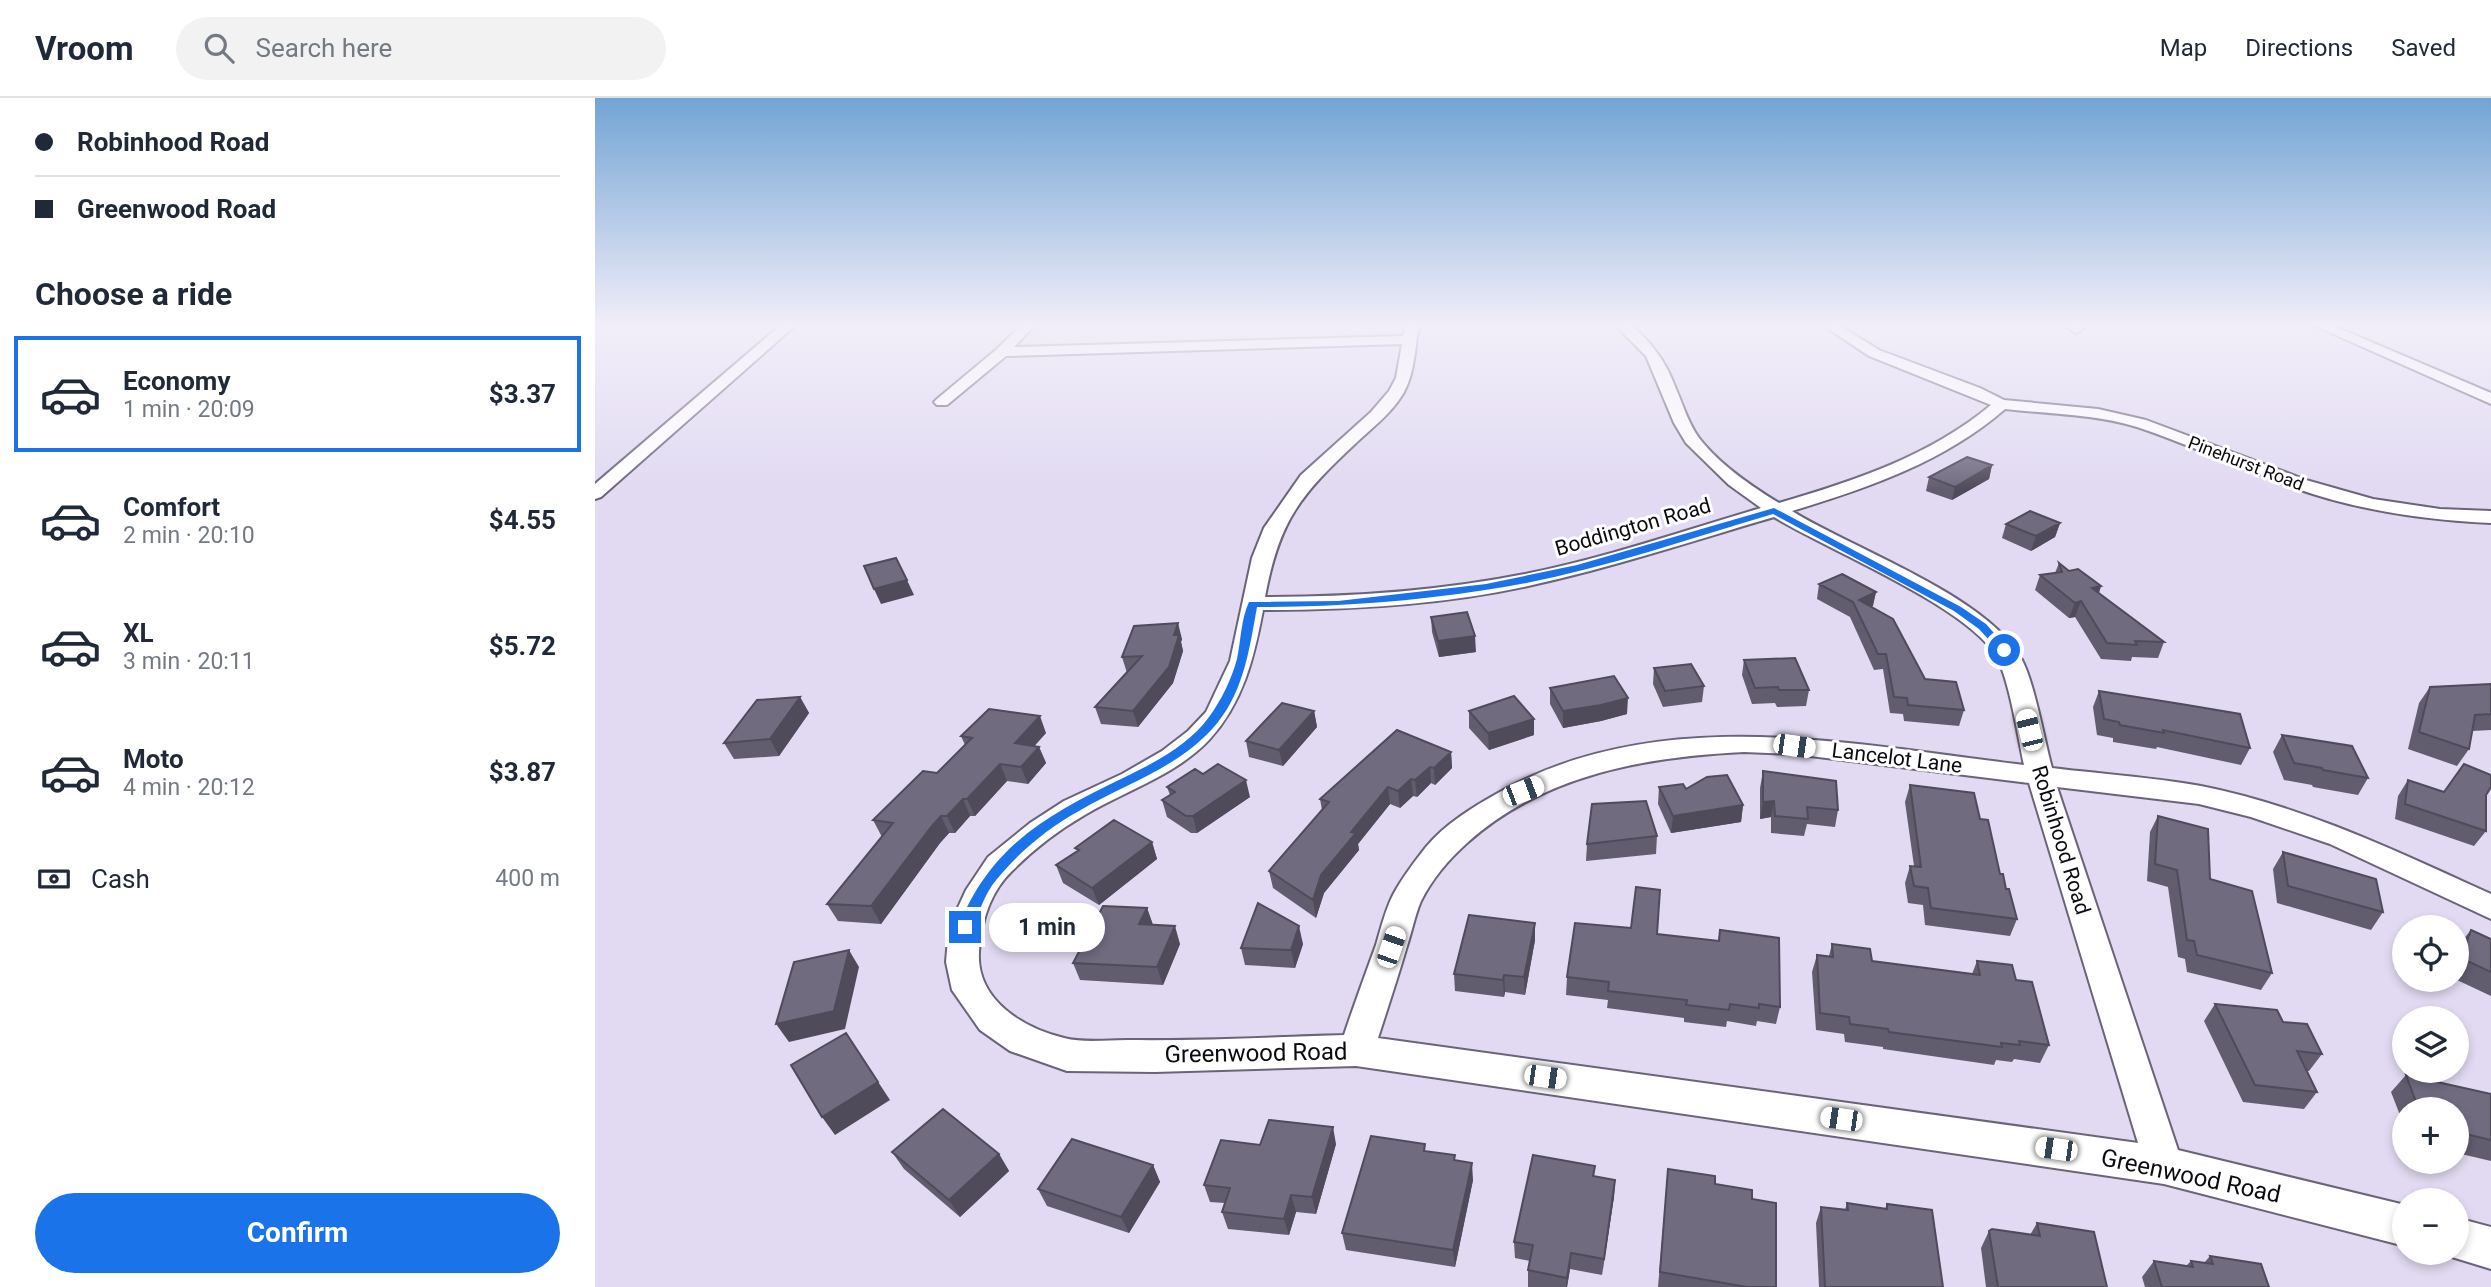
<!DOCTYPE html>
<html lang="en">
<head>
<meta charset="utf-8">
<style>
  :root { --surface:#fff; --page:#f2f2f3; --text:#1f2937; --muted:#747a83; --line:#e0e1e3; --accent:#1a73e8 }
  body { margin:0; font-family:Roboto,sans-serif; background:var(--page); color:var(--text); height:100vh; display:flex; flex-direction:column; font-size:26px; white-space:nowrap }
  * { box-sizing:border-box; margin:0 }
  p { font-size:23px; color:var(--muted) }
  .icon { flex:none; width:38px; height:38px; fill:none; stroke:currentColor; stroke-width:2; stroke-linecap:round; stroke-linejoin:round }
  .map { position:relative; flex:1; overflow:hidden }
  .panel { display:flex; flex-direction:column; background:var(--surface); width:595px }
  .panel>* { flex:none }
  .hud { display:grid; align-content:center; height:154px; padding:0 35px; background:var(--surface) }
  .tools { position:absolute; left:1797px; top:817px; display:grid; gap:14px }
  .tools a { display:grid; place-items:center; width:77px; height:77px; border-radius:50%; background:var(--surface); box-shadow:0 4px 10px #0003; font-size:35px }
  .end { position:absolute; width:32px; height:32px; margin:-16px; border:9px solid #1a73e8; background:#fff; box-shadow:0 0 0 4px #fff }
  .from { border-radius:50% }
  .bubble { position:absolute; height:49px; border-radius:24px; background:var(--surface); box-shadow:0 4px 10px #0003; font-size:23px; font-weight:700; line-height:49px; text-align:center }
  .car { position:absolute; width:21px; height:42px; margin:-21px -10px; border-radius:9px; box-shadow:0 0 5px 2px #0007; background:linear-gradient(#fff 24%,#345 0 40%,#fff 0 76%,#345 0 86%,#fff 0) }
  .hud b { display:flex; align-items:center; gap:24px; height:66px; font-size:26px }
  .hud b+b { border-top:2px solid var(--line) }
  .hud i { width:18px; height:18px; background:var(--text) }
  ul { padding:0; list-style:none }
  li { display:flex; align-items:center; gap:21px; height:116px; margin:0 14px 10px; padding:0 21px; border:4px solid transparent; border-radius:0px }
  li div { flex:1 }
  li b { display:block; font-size:26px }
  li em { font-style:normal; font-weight:700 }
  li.on { border-color:var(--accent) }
  li>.icon { width:63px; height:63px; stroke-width:1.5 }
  h2 { padding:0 35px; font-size:32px; line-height:84px }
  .pay { display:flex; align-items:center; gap:18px; height:77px; padding:0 35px; font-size:26px }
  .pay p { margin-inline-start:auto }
  .cta { display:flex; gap:14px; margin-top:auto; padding:14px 35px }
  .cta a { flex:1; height:80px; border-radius:42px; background:var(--accent); color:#fff; font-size:28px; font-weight:700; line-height:80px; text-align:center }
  header { display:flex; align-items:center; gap:42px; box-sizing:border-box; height:98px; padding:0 35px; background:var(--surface); border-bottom:2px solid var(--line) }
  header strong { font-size:33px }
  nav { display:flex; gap:38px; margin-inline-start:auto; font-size:24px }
  .search { width:490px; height:63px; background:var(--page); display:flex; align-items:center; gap:18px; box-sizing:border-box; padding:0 24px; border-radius:38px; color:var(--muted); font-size:26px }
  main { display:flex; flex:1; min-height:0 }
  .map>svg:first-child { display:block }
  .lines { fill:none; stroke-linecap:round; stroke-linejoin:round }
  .street-casing { stroke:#6b6479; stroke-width:4 }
  .street { fill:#fff; fill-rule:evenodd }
  .wall { fill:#615c6e }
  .shaded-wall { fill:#4f4b5a }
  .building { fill:#716b80; stroke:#4f4b5a; stroke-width:2 }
  .route { fill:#1a73e8 }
  .labels { text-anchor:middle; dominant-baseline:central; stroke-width:6; stroke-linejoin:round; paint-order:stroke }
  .far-street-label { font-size:18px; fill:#0c0a11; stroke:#fff }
  .street-label { font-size:21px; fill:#0c0a11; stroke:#fff }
  .near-street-label { font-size:24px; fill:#0c0a11; stroke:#fff }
</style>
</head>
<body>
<header>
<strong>Vroom</strong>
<div class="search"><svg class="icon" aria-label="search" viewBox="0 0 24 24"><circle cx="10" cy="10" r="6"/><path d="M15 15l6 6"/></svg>Search here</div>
<nav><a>Map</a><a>Directions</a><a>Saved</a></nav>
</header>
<main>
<section class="panel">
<div class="hud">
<b><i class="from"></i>Robinhood Road</b>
<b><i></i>Greenwood Road</b>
</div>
<h2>Choose a ride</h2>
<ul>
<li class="on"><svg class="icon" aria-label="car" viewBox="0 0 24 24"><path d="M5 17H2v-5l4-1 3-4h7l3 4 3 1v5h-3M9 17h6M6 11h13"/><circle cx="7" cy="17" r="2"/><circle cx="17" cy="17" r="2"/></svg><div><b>Economy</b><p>1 min · 20:09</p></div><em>$3.37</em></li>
<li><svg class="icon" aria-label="car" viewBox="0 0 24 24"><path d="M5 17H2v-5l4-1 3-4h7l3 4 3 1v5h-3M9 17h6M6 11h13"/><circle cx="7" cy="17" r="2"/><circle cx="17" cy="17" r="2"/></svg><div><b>Comfort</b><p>2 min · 20:10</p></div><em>$4.55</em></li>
<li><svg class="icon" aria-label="car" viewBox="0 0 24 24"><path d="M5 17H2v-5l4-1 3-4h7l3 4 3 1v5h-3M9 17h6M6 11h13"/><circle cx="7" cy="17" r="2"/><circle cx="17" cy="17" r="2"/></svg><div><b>XL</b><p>3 min · 20:11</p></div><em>$5.72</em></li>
<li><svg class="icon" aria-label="car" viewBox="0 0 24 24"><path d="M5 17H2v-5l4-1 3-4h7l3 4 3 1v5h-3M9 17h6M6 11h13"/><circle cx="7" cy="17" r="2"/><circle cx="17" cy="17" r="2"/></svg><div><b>Moto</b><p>4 min · 20:12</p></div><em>$3.87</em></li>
</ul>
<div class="pay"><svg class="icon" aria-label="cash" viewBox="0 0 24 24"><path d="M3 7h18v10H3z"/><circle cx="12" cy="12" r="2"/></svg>Cash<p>400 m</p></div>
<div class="cta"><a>Confirm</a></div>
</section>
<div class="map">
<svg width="1896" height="1189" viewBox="0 0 1896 1189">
  <rect width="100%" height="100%" fill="#e1daf2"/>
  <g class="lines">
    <g class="street-casing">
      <path id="street" d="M187,226H202L6,399L0,401V386Z
        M427,226H441L419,249L808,238L810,226H824C820,248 820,274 809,294C798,314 777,330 761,345C705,397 684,423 670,499C757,499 844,493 930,476C1010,460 1088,433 1166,410L1134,387L1091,345L1079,325L1051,258L1019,226H1034C1057,244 1071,264 1081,291C1088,307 1093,325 1104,340C1124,366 1156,388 1184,405C1259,383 1335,358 1396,307L1274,258L1226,226H1242L1284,252L1385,290L1409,302L1503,311L1551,322L1711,382L1778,401L1845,411L1896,413V425C1828,422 1761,412 1697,389C1645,371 1594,346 1542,329C1500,316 1453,316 1410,311C1349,364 1273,390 1197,413C1260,452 1393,498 1427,562C1440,587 1449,641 1457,670C1506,676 1557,679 1606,688C1708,708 1801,753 1896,796V821L1735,746L1656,719L1604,706L1462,689L1583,1052L1810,1107V1148L1569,1086L761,968L560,974L472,973L415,953L385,932L357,892L351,864L354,829L371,792L393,759L435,725L469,703L527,676L567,653L593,633L611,614L635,563L657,460L669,430L706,377L776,314L794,293L801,280L807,246L411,258L352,307H342L339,304L342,301L402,251ZM1179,419C1233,452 1372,508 1401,558C1414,580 1423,639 1429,667C1256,646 1064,604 903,695C878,709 850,726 831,749C820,763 807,780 798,797C790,813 786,830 781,847C770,877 759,907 749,937C677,939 604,943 532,942C512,942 488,945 469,940C428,930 381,902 384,854C386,825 395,794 417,773C438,752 462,733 488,718C529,693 580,678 614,642C648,605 659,560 668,512C757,512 846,507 933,488C1016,470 1097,443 1179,419ZM1149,654L1199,656L1434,685L1543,1045L783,940C793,909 803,879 812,848C817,833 820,817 826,803C837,781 854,761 872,745C949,676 1050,659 1149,654Z
        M1467,226H1482L1488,231L1481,235Z
        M1716,226H1734L1896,295V306Z
        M1862,1120L1896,1129V1171L1847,1156L1862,1155Z"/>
    </g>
    <use href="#street" class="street"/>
  </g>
  <path class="wall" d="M1397,367L1394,381L1357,402L1331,393L1334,379Z
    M1465,425L1460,439L1436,453L1407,440L1411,426Z
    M1464,465L1474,473L1506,488L1504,495L1569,544L1563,560L1537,559L1536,563L1506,561L1480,519L1474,520L1440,492L1445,477L1460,475Z
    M1224,486L1281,494L1277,509L1330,581L1369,612L1364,628L1309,623L1308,616L1295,615L1288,571L1279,572L1255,519L1222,501Z
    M836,519L881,554L844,559L837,534Z
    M587,541L586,544L588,553L578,585L543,629L506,626L500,609L532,575L527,559Z
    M1149,562L1214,592L1211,608L1182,609L1180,605L1157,606L1147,577Z
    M1059,570L1109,588L1107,604L1068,609L1058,586Z
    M1896,586V632L1877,633L1874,651L1862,668L1813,651L1824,605L1835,589Z
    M955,590L1032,616L1006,623L968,630L955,606Z
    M1504,593L1655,650L1646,667L1562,649L1561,651L1518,644V640L1502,637L1498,609Z
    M205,599L214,615L184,658L139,661L129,645Z
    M719,613L722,629L688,668L654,659L651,643Z
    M874,613L939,637L894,652L874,630Z
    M451,635L439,648L444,649L451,665L433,686L412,683L380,718H375L360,735H354L345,745L286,826L243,823L232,806L287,739L278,722L342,675L370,647L366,638Z
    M1687,637L1773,680L1763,697L1718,689L1717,687L1689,682L1678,654Z
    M856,654L857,670L840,687L836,685L822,699L818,698L805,710L795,706L763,746L764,752L729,795L721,820L678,790L674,773L727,712L725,701Z
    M1168,673L1243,712L1240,729L1212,726L1209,738L1176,735V719L1165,721V690Z
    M608,676L655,699L602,735H596L572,719L567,702L575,697L572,689Z
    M1813,682L1849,694L1891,697V733L1879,748L1800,721L1803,698Z
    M1315,687L1385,721L1422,821L1415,838L1330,827L1328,807L1313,805L1310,785L1315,768H1319L1310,704Z
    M1064,689L1091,691L1148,707L1146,724L1076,735L1063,706Z
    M1563,718L1615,781L1677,875L1666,892L1592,874L1590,861L1583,859L1573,789L1552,783L1555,734Z
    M1062,738L1061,756L991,763L992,746Z
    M557,744L562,761L504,807L468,785L461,767L482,753L480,750Z
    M1688,754L1788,814L1776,832L1682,805L1678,771Z
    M552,810L558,827L585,846L568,887L485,882L478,865Z
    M940,825V842L930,897L910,894L909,899L860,893L859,876Z
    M1125,832L1185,909L1181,926L1162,923L1161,928L1132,923L1131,929L1089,924V920L1012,910L1013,902L971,897L972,879L1062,836L1123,843Z
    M1876,832L1896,841V898L1862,882V849Z
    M708,846L700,870L650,867L646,850Z
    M1237,846L1277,863L1377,876L1382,863L1421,882L1454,947L1445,965L1419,961L1417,964L1401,962L1399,967L1288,951V949L1250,944L1249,936L1221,932L1217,874L1222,857L1234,858Z
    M1620,906L1688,924L1727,956L1714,973H1712L1722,994L1709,1011L1648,1004L1609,923Z
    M1811,977L1896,996V1063L1862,1055V1012H1810V1030L1796,994Z
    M741,1046L721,1116L701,1114L694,1137L633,1131L627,1114L630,1105L615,1104L609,1087L665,1047Z
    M831,1053L861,1063L878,1082L860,1169L751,1152L747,1135Z
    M297,1054L404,1056L414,1073L365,1119L309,1071Z
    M558,1067L565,1084L534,1135L452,1108L443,1091Z
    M1000,1068L999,1078L1020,1082L1019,1099L1007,1177L975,1171L972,1189H933V1172L935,1163L920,1160L919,1144Z
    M1073,1071L1120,1086L1181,1189H1063Z
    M1252,1105L1290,1111L1292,1106L1348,1189H1224L1221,1125L1226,1109L1250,1112Z
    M1442,1125L1512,1189H1391L1386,1150L1394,1133L1435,1137Z
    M1615,1158L1674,1189H1550L1547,1179L1559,1163L1591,1168L1596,1163L1609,1165Z"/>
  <path class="shaded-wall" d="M1397,367L1394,381L1357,402L1360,389Z
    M1465,425L1460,439L1436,453L1441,438Z
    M312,482L319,497L286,506L279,491Z
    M1506,488L1501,503L1497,490Z
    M1281,494L1278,508L1263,515L1264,502Z
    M1486,503L1480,519L1474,520L1480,505Z
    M583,525L587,541L586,544L588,553L578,585L543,629L538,613L579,537Z
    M880,538L881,554L844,559L843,543Z
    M205,599L214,615L184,658L175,641Z
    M1033,600L1032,616L1006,623L968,630V613Z
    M719,613L722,629L688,668L684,652Z
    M445,618L451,635L427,662L420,645Z
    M939,621V637L894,652L893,635Z
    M444,649L451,665L433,686L426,669Z
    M856,654L857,670L840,687L839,670Z
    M405,666L412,683L380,718L372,701Z
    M835,669L836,685L822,699L820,682Z
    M816,681L818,698L805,710L803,693Z
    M651,682L655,699L602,735L598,718Z
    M793,689L795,706L763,746L764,752L729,795L721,820L718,802L726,777L756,734Z
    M368,701L375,718L360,735L352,718Z
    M1179,703L1176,719L1165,721L1168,704Z
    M1148,707L1146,724L1076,735L1078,718Z
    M346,718L354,735L345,745L286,826L276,808L337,728Z
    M557,744L562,761L504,807L497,790Z
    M552,810L558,827L544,826Z
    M940,825V842L930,897L929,879Z
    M580,828L585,846L568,887L562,869Z
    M704,828L708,846L700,870L696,852Z
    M254,852L264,869L250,931L194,944L181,926Z
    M909,877L910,894L909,899L908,882Z
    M251,935L295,1002L240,1037L227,1019Z
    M738,1029L741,1046L721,1116L717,1099Z
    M404,1056L414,1073L365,1119L354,1102Z
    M877,1065L878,1082L860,1169L858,1152Z
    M558,1067L565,1084L534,1135L526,1119Z
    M1020,1082L1019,1099L1007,1177L1009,1161Z
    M696,1097L701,1114L694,1137L689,1121Z
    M976,1155L975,1171L972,1189H971L972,1180Z"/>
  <path class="building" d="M1372,359L1397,367L1360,389L1334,379Z
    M1435,413L1465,425L1441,438L1411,426Z
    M301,460L312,482L279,491L269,468Z
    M1464,465L1474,473L1483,471L1506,488L1497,490L1569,544L1540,543L1542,547L1512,545L1486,503L1480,505L1445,477L1467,474Z
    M1247,476L1281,494L1264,502L1298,521L1330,581L1361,584L1369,612L1313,607L1312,600L1299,599L1291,556H1283L1258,504L1224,486Z
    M872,514L880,538L843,543L836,519Z
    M583,525L579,537H584L574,569L538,613L500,609L547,558L527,559L539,528Z
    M1200,560L1214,592H1184L1183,589L1160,590L1149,562Z
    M1096,566L1109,588L1070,593L1059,570Z
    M1019,578L1033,600L1006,607L968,613L955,590Z
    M1896,586V616L1880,617L1874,651L1824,634L1835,589Z
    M1504,593L1586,606L1645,616L1655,650L1568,632L1569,635L1525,627L1524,624L1509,621Z
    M919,598L939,621L893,635L874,613Z
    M205,599L175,641L129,645L162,602Z
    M687,605L719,613L684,652L651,643Z
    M394,611L445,618L420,645L444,649L426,669L405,666L372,701H368L352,718H346L337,728L276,808L232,806L298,725L278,722L328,673L342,675L377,640L366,638Z
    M802,632L856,654L839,670L835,669L820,682L816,681L803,693L793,689L756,734L761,735L726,777L718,802L674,773L734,704L725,701Z
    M1687,637L1757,648L1773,680L1728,672L1727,670L1699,665Z
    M623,666L651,682L598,718H591L567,702L580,694L572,689L600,671L608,676Z
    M1869,666L1896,677V689L1891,697V733L1810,706L1813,682L1849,694Z
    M1168,673L1241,683L1243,712L1212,709L1213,721L1180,718L1179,703L1168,704Z
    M1132,677L1148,707L1078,718L1064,689L1088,686L1091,691L1112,679Z
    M1315,687L1379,695L1385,721L1393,722L1405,776H1408L1411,791H1414L1422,821L1336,810L1333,790L1319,788L1315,768L1326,769Z
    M1051,703L1062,738L992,746L997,706Z
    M1563,718L1613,731L1615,781L1657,793L1677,875L1602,857L1599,843L1592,842L1582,772L1560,766Z
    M519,722L557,744L497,790L461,767L484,752L480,750Z
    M1688,754L1781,781L1788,814L1693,788Z
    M1041,789L1065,792L1062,836L1124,843L1125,832L1184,840L1185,909L1164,906V910L1135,906L1134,912L1091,907L1092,902L1013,893L1014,884L972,879L980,825L1036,830Z
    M663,805L704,828L696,852L646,850Z
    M508,808L552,810L544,826L580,828L562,869L478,865Z
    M874,817L940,825L929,879L909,877L908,882L859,876Z
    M1876,832L1896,841V874L1866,860Z
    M1237,846L1275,851L1277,863L1385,877L1382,863L1417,867L1421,882L1437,884L1454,947L1424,943L1425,947L1406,945L1407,949L1294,934L1293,931L1255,926L1254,919L1225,915L1222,857L1238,859Z
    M254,852L239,913L181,926L199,864Z
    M1620,906L1682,912L1688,924L1712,926L1727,956L1702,953L1722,994L1660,987Z
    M251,935L283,984L227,1019L196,967Z
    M1811,977L1896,996V1042L1862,1034V1012H1824Z
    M348,1011L404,1056L354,1102L297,1054Z
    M674,1022L738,1029L717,1099L696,1097L689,1121L627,1114L635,1090L609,1087L626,1042L665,1047Z
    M776,1038L830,1046L829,1053L860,1057L859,1062L877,1065L858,1152L747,1135Z
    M477,1041L558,1067L526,1119L443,1091Z
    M938,1057L1000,1068L998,1078L1020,1082L1009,1161L976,1155L972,1180L933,1172L938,1147L919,1144Z
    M1073,1071L1120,1078V1086L1157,1092V1101L1181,1105V1189H1152L1065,1174Z
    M1252,1105L1292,1111V1106L1337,1112L1348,1189H1230L1226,1109L1253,1112Z
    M1442,1125L1499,1134L1512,1189H1403L1394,1133L1397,1131L1445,1138Z
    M1615,1158L1666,1166L1674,1189H1567L1559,1163L1598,1169L1596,1163L1618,1166Z"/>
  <linearGradient id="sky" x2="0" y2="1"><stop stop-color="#72a4d4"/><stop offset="0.58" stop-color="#f2eef9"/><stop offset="1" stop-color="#f2eef9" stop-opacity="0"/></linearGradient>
  <rect width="1896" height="392" fill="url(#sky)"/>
  <path class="route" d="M1179,410L1366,509L1391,526L1414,552L1405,554L1384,531L1359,513L1178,416C1083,444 988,478 890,492C814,504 738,509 662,509C655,548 649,592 623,624C587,669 531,685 484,713C453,730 424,754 402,781C389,796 384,816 376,833H365L363,829C396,747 452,717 528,680C559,665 594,647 614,619C626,603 637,580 642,561C646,542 646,521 654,504L743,503L891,486L982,467Z"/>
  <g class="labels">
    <g class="far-street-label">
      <text transform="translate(1651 365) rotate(21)">Pinehurst Road</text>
    </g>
    <g class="street-label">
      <text transform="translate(1038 429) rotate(-16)">Boddington Road</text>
      <text transform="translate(1302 660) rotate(7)">Lancelot Lane</text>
      <text transform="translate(1466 742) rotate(73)">Robinhood Road</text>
    </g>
    <g class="near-street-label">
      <text transform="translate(661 955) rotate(-1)">Greenwood Road</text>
      <text transform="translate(1596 1078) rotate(12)">Greenwood Road</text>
    </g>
  </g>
</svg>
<div class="tools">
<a><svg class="icon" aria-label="locate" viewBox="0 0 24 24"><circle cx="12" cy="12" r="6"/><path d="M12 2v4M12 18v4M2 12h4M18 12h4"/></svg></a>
<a><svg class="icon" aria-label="layers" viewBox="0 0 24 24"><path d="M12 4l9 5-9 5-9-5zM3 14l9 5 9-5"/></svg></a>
<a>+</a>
<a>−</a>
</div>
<i class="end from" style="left:1409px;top:552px"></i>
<i class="end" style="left:370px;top:829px"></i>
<div class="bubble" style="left:394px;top:805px;width:116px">1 min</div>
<i class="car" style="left:1434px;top:632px;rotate:346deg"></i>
<i class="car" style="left:1199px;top:648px;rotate:98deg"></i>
<i class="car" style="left:928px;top:693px;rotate:69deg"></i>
<i class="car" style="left:796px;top:849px;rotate:19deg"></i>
<i class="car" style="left:950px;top:979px;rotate:98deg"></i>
<i class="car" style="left:1246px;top:1021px;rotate:278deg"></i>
<i class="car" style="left:1461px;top:1051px;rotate:278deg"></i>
</div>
</main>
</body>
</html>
